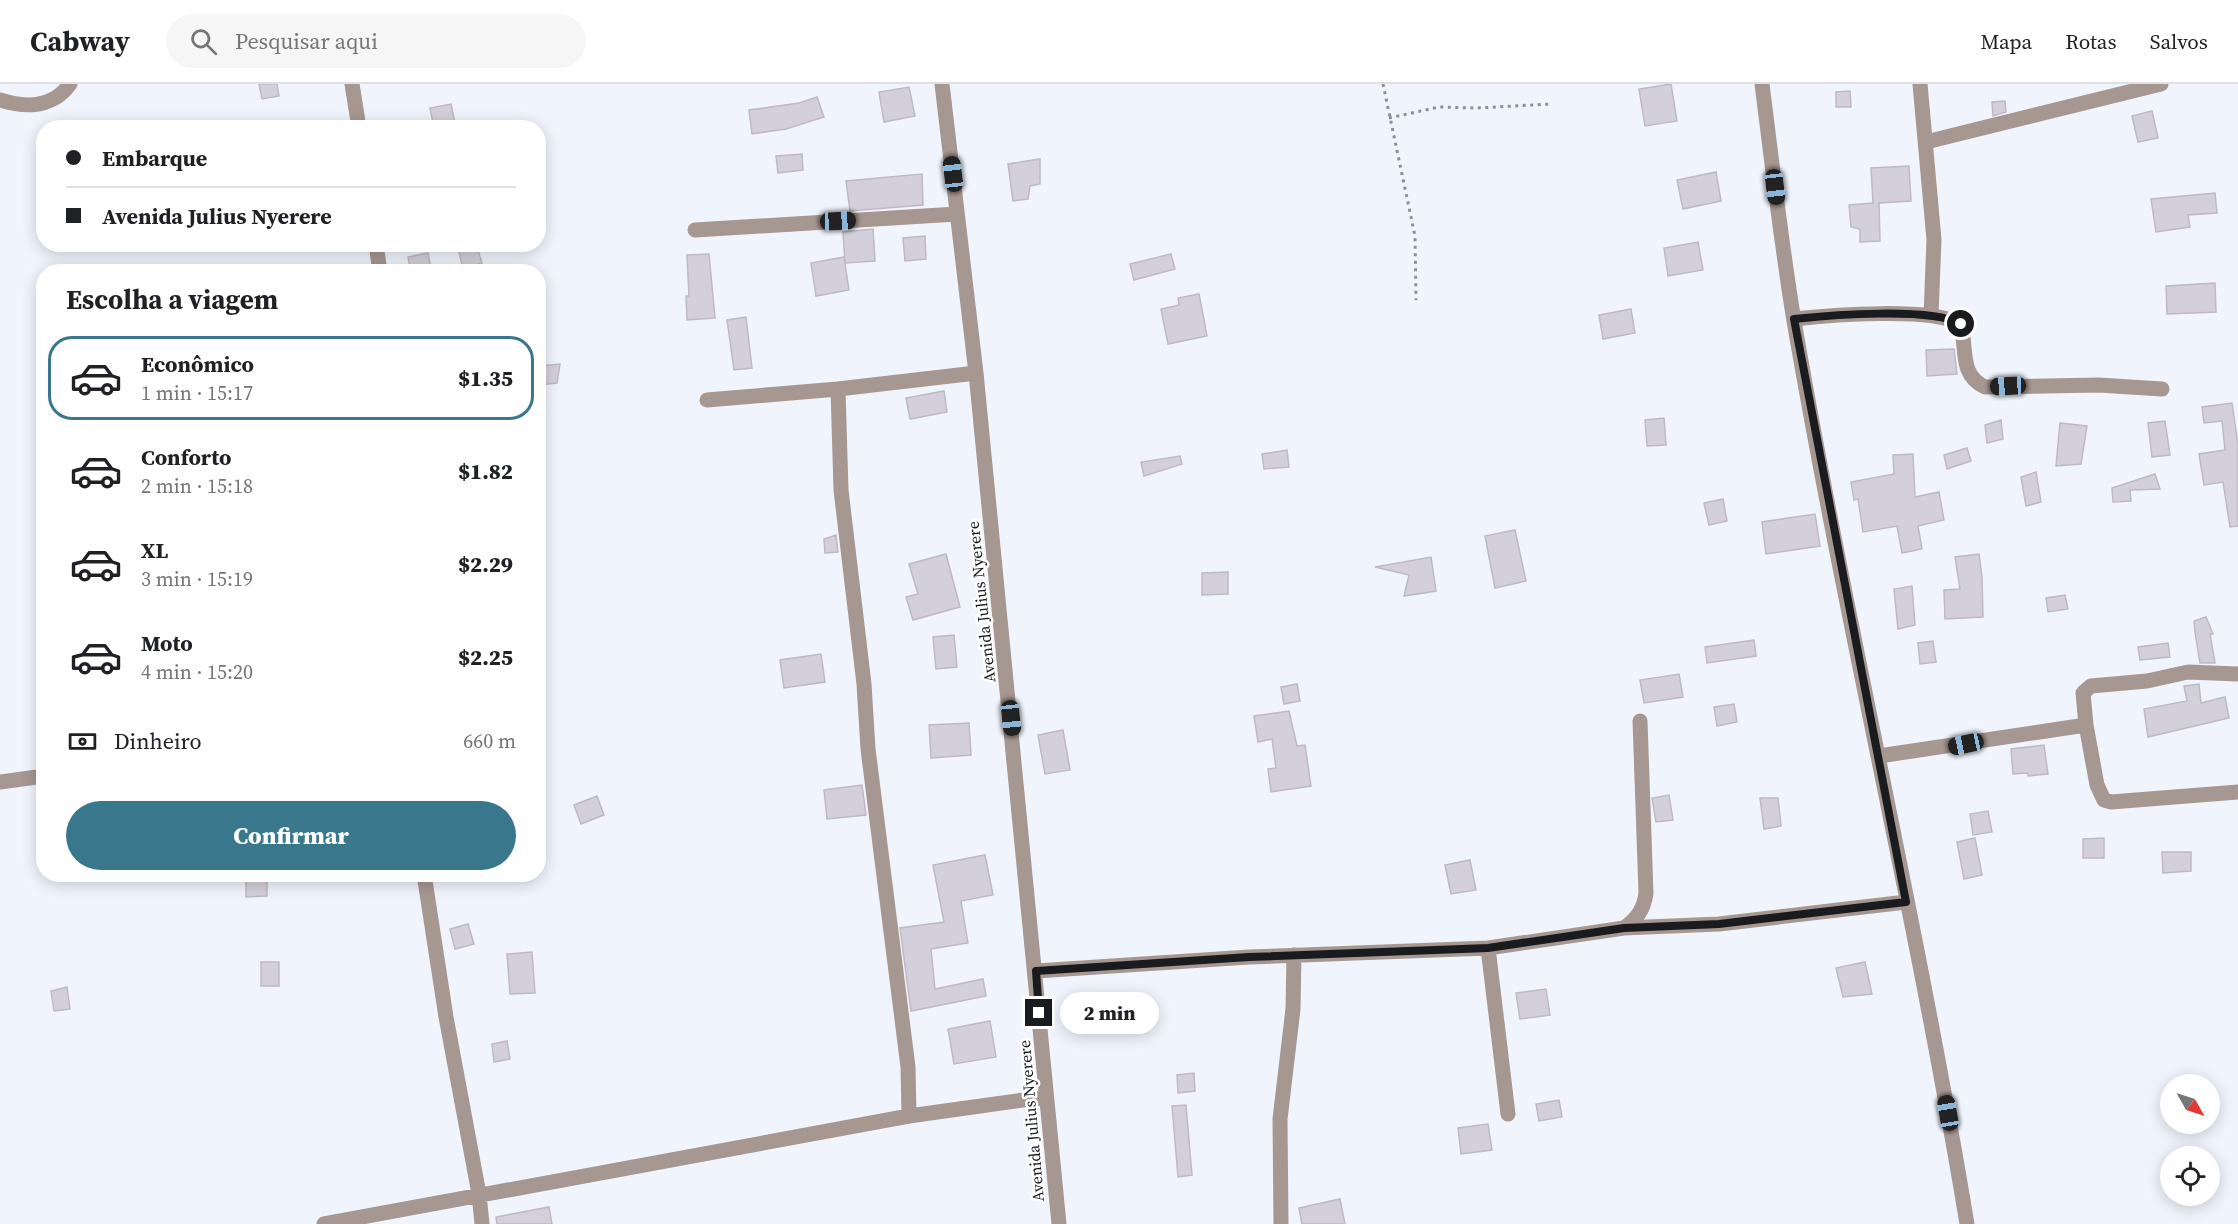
<!DOCTYPE html>
<html lang="pt">
<head>
<meta charset="utf-8">
<style>
  :root { --surface:#fff; --page:#f6f6f6; --text:#202124; --muted:#757577; --line:#e0e0e0; --accent:#39778d }
  body { margin:0; font-family:"Source Serif 4",serif; background:var(--page); color:var(--text); height:100vh; display:flex; flex-direction:column; font-size:22px; white-space:nowrap }
  * { box-sizing:border-box; margin:0 }
  p { font-size:20px; color:var(--muted) }
  .icon { flex:none; width:33px; height:33px; fill:none; stroke:currentColor; stroke-width:2; stroke-linecap:round; stroke-linejoin:round }
  .map { position:relative; flex:1; overflow:hidden }
  .sheet { position:absolute; left:36px; top:180px; width:510px; height:618px; display:flex; flex-direction:column; background:var(--surface); border-radius:24px; box-shadow:0 3px 15px #0003 }
  .sheet>* { flex:none }
  .banner { position:absolute; left:36px; top:36px; width:510px; height:132px; border-radius:24px; box-shadow:0 3px 15px #0003; display:grid; align-content:center; height:132px; padding:0 30px; background:var(--surface) }
  .needle { width:39px; rotate:129deg }
  .buttons { position:absolute; left:2160px; top:990px; display:grid; gap:12px }
  .buttons a { display:grid; place-items:center; width:60px; height:60px; border-radius:50%; background:var(--surface); box-shadow:0 3px 15px #0003; font-size:30px }
  .end { position:absolute; width:27px; height:27px; margin:-14px; border:8px solid #191b1f; background:#fff; box-shadow:0 0 0 3px #fff }
  .from { border-radius:50% }
  .bubble { position:absolute; height:42px; border-radius:21px; background:var(--surface); box-shadow:0 3px 15px #0003; font-size:20px; font-weight:800; line-height:42px; text-align:center }
  .car { position:absolute; width:18px; height:36px; margin:-18px -9px; border-radius:8px; box-shadow:0 0 4px 2px #0007; background:linear-gradient(#222 24%,#8ab4d8 0 40%,#222 0 76%,#8ab4d8 0 86%,#222 0) }
  .banner b { display:flex; align-items:center; gap:21px; height:57px; font-size:22px }
  .banner b+b { border-top:2px solid var(--line) }
  .banner i { width:15px; height:15px; background:var(--text) }
  ul { padding:0; list-style:none }
  li { display:flex; align-items:center; gap:18px; height:84px; margin:0 12px 9px; padding:0 18px; border:3px solid transparent; border-radius:24px }
  li div { flex:1 }
  li b { display:block; font-size:22px }
  li em { font-style:normal; font-weight:800 }
  li.active { border-color:var(--accent) }
  li>.icon { width:54px; height:54px; stroke-width:1.5 }
  h2 { padding:0 30px; font-size:27px; line-height:72px }
  .pay { display:flex; align-items:center; gap:15px; height:66px; padding:0 30px; font-size:22px }
  .pay p { margin-inline-start:auto }
  .primary-button { display:flex; gap:12px; margin-top:auto; padding:12px 30px }
  .primary-button a { flex:1; height:69px; border-radius:36px; background:var(--accent); color:#fff; font-size:24px; font-weight:800; line-height:69px; text-align:center }
  header { display:flex; align-items:center; gap:36px; box-sizing:border-box; height:84px; padding:0 30px; background:var(--surface); border-bottom:2px solid var(--line) }
  header strong { font-size:28px }
  nav { display:flex; gap:33px; margin-inline-start:auto; font-size:21px }
  .search { width:420px; height:54px; background:var(--page); display:flex; align-items:center; gap:15px; box-sizing:border-box; padding:0 21px; border-radius:33px; color:var(--muted); font-size:22px }
  .map>svg:first-child { display:block }
  .building { fill:#d4d0db; stroke:#beb9c4; stroke-width:1.5 }
  .lines { fill:none; stroke-linecap:round; stroke-linejoin:round }
  .path { stroke:#8c8f96; stroke-width:3; stroke-dasharray:3 4.5; stroke-linecap:butt }
  .minor { stroke:#a79791; stroke-width:15 }
  .route { stroke:#191b1f; stroke-width:8 }
  .labels { text-anchor:middle; dominant-baseline:central; stroke-width:5; stroke-linejoin:round; paint-order:stroke }
  .street-label { font-size:16px; fill:#191b1f; stroke:#fff }
</style>
</head>
<body>
<header>
<strong>Cabway</strong>
<div class="search"><svg class="icon" aria-label="search" viewBox="0 0 24 24"><circle cx="10" cy="10" r="6"/><path d="M15 15l6 6"/></svg>Pesquisar aqui</div>
<nav><a>Mapa</a><a>Rotas</a><a>Salvos</a></nav>
</header>
<div class="map">
<svg width="2238" height="1140" viewBox="0 0 2238 1140">
  <rect width="100%" height="100%" fill="#f0f5fd"/>
  <path class="building" d="M259,0H277L279,12L262,15Z
    M1671,0L1677,37L1645,42L1639,5Z
    M909,3L915,32L884,38L879,8Z
    M1850,7L1851,23H1836V8Z
    M817,13L824,33L786,45L752,50L749,26L799,19Z
    M2005,17L2006,28L1993,32L1992,18Z
    M451,20L456,44H434L430,24Z
    M2152,27L2158,54L2138,58L2132,32Z
    M802,70L803,86L778,89L776,72Z
    M1040,75V100L1030,102L1028,115L1013,117L1008,80Z
    M1909,82L1911,117L1879,119L1880,157L1860,158V145L1851,143L1849,121L1873,119L1871,84Z
    M1716,88L1721,117L1683,125L1677,96Z
    M922,90L923,121L850,127L846,97Z
    M2215,109L2217,129L2188,131L2190,143L2156,148L2151,115Z
    M873,145L875,177L845,179L843,148Z
    M925,152L926,175L905,177L903,154Z
    M1698,158L1703,186L1668,192L1664,164Z
    M477,163L482,179L463,185L459,168Z
    M428,169L431,184L411,188L408,173Z
    M709,170L715,234L687,236L686,212H689L687,171Z
    M1171,170L1175,185L1134,196L1130,180Z
    M844,173L849,206L816,212L811,179Z
    M2215,199L2216,228L2167,230L2166,202Z
    M1199,210L1207,252L1168,260L1161,225L1179,221L1178,214Z
    M1631,225L1635,249L1603,255L1599,231Z
    M746,233L752,284L734,286L727,236Z
    M1954,265L1957,290L1927,292L1926,266Z
    M560,280L557,299L538,301V282Z
    M944,307L947,328L910,335L906,314Z
    M2232,319L2238,361V442L2230,443L2223,398L2204,401L2199,370L2225,366L2222,337L2204,339L2202,323Z
    M1664,334L1666,361L1647,362L1645,336Z
    M2001,336L2003,355L1987,359L1985,341Z
    M2165,337L2170,371L2152,373L2148,339Z
    M2060,339L2087,342L2081,380L2056,382Z
    M1967,364L1971,377L1947,385L1944,371Z
    M1287,366L1289,383L1264,385L1262,370Z
    M1913,370L1915,413L1939,408L1944,436L1918,442L1922,465L1902,469L1897,442L1863,448L1858,415L1854,416L1851,398L1894,390L1893,371Z
    M1180,372L1182,380L1144,392L1141,378Z
    M2036,388L2041,418L2026,422L2021,393Z
    M2155,390L2160,405L2130,406L2131,417L2113,418L2112,404Z
    M1723,415L1727,437L1709,441L1704,419Z
    M1815,430L1820,462L1766,470L1762,438Z
    M1515,446L1526,497L1495,504L1485,452Z
    M836,451L838,468L825,469L824,455Z
    M946,470L960,523L913,536L906,513L918,510L909,480Z
    M1979,470L1982,493L1983,533L1945,535L1944,506L1960,505L1955,473Z
    M1431,473L1436,507L1404,512L1409,491L1375,483Z
    M1228,488V510L1202,511V489Z
    M1912,502L1915,541L1898,545L1894,505Z
    M2065,511L2068,525L2048,528L2046,514Z
    M2206,533L2213,550H2210L2215,579H2200L2195,548L2194,537Z
    M954,551L957,583L936,585L933,553Z
    M1754,556L1756,572L1707,579L1705,563Z
    M1933,557L1936,578L1920,580L1918,559Z
    M2168,559L2170,573L2140,576L2138,563Z
    M821,570L825,598L784,604L780,576Z
    M1679,590L1683,613L1644,619L1640,596Z
    M1297,600L1300,617L1284,620L1281,603Z
    M2199,600L2201,619L2225,613L2229,634L2148,653L2144,625L2187,617L2184,602Z
    M1734,620L1737,638L1717,642L1714,623Z
    M1289,627L1297,662L1305,661L1311,702L1271,708L1268,685L1276,684L1272,655L1258,658L1254,632Z
    M969,639L971,671L931,674L929,641Z
    M1063,646L1070,686L1045,690L1038,651Z
    M2044,661L2048,690L2028,692V689L2013,690L2011,665Z
    M862,701L866,731L827,735L824,706Z
    M1669,711L1673,736L1656,738L1652,714Z
    M597,712L604,731L581,740L574,721Z
    M1760,714H1778L1781,742L1764,745Z
    M1988,727L1992,748L1973,751L1970,730Z
    M1975,754L1982,791L1964,795L1957,758Z
    M2104,754V774H2083V755Z
    M2162,768H2191V787L2163,789Z
    M985,771L993,811L961,817L968,859L931,865L935,905L983,895L986,912L911,927L900,844L944,838L933,781Z
    M1470,776L1476,806L1451,810L1445,781Z
    M267,791V812L246,813V792Z
    M468,840L474,860L455,865L450,845Z
    M532,868L535,909L510,910L507,870Z
    M261,878H279V902H261Z
    M1865,878L1872,910L1843,913L1836,884Z
    M67,903L70,925L54,927L51,907Z
    M1546,905L1550,931L1520,935L1516,909Z
    M1101,911L1103,933L1085,935L1083,913Z
    M990,937L996,973L954,980L948,945Z
    M507,957L510,975L494,978L492,960Z
    M1194,989L1195,1007L1178,1009L1177,991Z
    M1559,1016L1562,1033L1539,1037L1536,1020Z
    M1186,1021L1192,1091L1178,1093L1172,1022Z
    M1488,1040L1492,1066L1461,1070L1458,1044Z
    M1340,1115L1345,1140H1302L1299,1124Z
    M549,1123L552,1140H497L496,1133Z"/>
  <g class="lines">
    <path class="path" d="M1383,0L1415,152L1416,216
      M1389,34L1439,23L1477,24L1551,20"/>
    <path class="minor" d="M352,0L359,44
      M942,0L976,289L1059,1140
      M1762,0C1772,79 1781,158 1794,237C1846,539 1917,837 1967,1140
      M1920,0L1934,156L1931,231
      M0,16C25,24 53,24 70,0
      M1926,58L2161,0
      M695,146L957,130
      M376,160L380,188
      M1794,235C1831,231 1931,223 1961,240C1967,265 1959,291 1985,303L2099,301L2162,305
      M707,316L838,305
      M2086,641L2097,701L2104,716L2111,718L2238,708
      M1879,672L2086,641L2083,609L2091,602L2147,597L2188,588L2238,590
      M0,698L44,692
      M424,790L446,933L479,1110L482,1140
      M1624,844L1719,840L1906,818
      M1488,864L1508,1030
      M1036,887L1249,873L1488,864L1624,844C1637,835 1644,825 1646,809L1640,637
      M909,1032L908,983L868,665L864,600L841,406L838,305L976,289
      M324,1140L909,1032L1045,1013
      M1281,1140L1280,1035L1293,925L1294,871"/>
  </g>
  <g class="lines">
    <path class="route" d="M1039,929L1036,887L1249,873L1488,864L1624,844L1719,840L1906,818L1794,235C1831,231 1931,223 1961,240"/>
  </g>
  <g class="labels">
    <g class="street-label">
      <text transform="translate(981 518) rotate(-96)">Avenida Julius Nyerere</text>
      <text transform="translate(1031 1037) rotate(-95)">Avenida Julius Nyerere</text>
    </g>
  </g>
</svg>
<div class="buttons">
<a><svg class="needle" viewBox="-14 -14 28 28"><path d="M0-13l5 13h-10z" fill="#e53935"/><path d="M0 13l5-13h-10z" fill="#757577"/></svg></a>
<a><svg class="icon" aria-label="locate" viewBox="0 0 24 24"><circle cx="12" cy="12" r="6"/><path d="M12 2v4M12 18v4M2 12h4M18 12h4"/></svg></a>
</div>
<i class="end from" style="left:1961px;top:240px"></i>
<i class="end" style="left:1039px;top:929px"></i>
<div class="bubble" style="left:1060px;top:908px;width:99px">2 min</div>
<i class="car" style="left:953px;top:90px;rotate:353deg"></i>
<i class="car" style="left:1775px;top:103px;rotate:173deg"></i>
<i class="car" style="left:838px;top:137px;rotate:87deg"></i>
<i class="car" style="left:2008px;top:302px;rotate:267deg"></i>
<i class="car" style="left:1011px;top:634px;rotate:174deg"></i>
<i class="car" style="left:1966px;top:660px;rotate:258deg"></i>
<i class="car" style="left:1948px;top:1029px;rotate:350deg"></i>
<div class="banner">
<b><i class="from"></i>Embarque</b>
<b><i></i>Avenida Julius Nyerere</b>
</div>
<section class="sheet">
<h2>Escolha a viagem</h2>
<ul>
<li class="active"><svg class="icon" aria-label="car" viewBox="0 0 24 24"><path d="M5 17H2v-5l4-1 3-4h7l3 4 3 1v5h-3M9 17h6M6 11h13"/><circle cx="7" cy="17" r="2"/><circle cx="17" cy="17" r="2"/></svg><div><b>Econômico</b><p>1 min · 15:17</p></div><em>$1.35</em></li>
<li><svg class="icon" aria-label="car" viewBox="0 0 24 24"><path d="M5 17H2v-5l4-1 3-4h7l3 4 3 1v5h-3M9 17h6M6 11h13"/><circle cx="7" cy="17" r="2"/><circle cx="17" cy="17" r="2"/></svg><div><b>Conforto</b><p>2 min · 15:18</p></div><em>$1.82</em></li>
<li><svg class="icon" aria-label="car" viewBox="0 0 24 24"><path d="M5 17H2v-5l4-1 3-4h7l3 4 3 1v5h-3M9 17h6M6 11h13"/><circle cx="7" cy="17" r="2"/><circle cx="17" cy="17" r="2"/></svg><div><b>XL</b><p>3 min · 15:19</p></div><em>$2.29</em></li>
<li><svg class="icon" aria-label="car" viewBox="0 0 24 24"><path d="M5 17H2v-5l4-1 3-4h7l3 4 3 1v5h-3M9 17h6M6 11h13"/><circle cx="7" cy="17" r="2"/><circle cx="17" cy="17" r="2"/></svg><div><b>Moto</b><p>4 min · 15:20</p></div><em>$2.25</em></li>
</ul>
<div class="pay"><svg class="icon" aria-label="cash" viewBox="0 0 24 24"><path d="M3 7h18v10H3z"/><circle cx="12" cy="12" r="2"/></svg>Dinheiro<p>660 m</p></div>
<div class="primary-button"><a>Confirmar</a></div>
</section>
</div>
</body>
</html>
